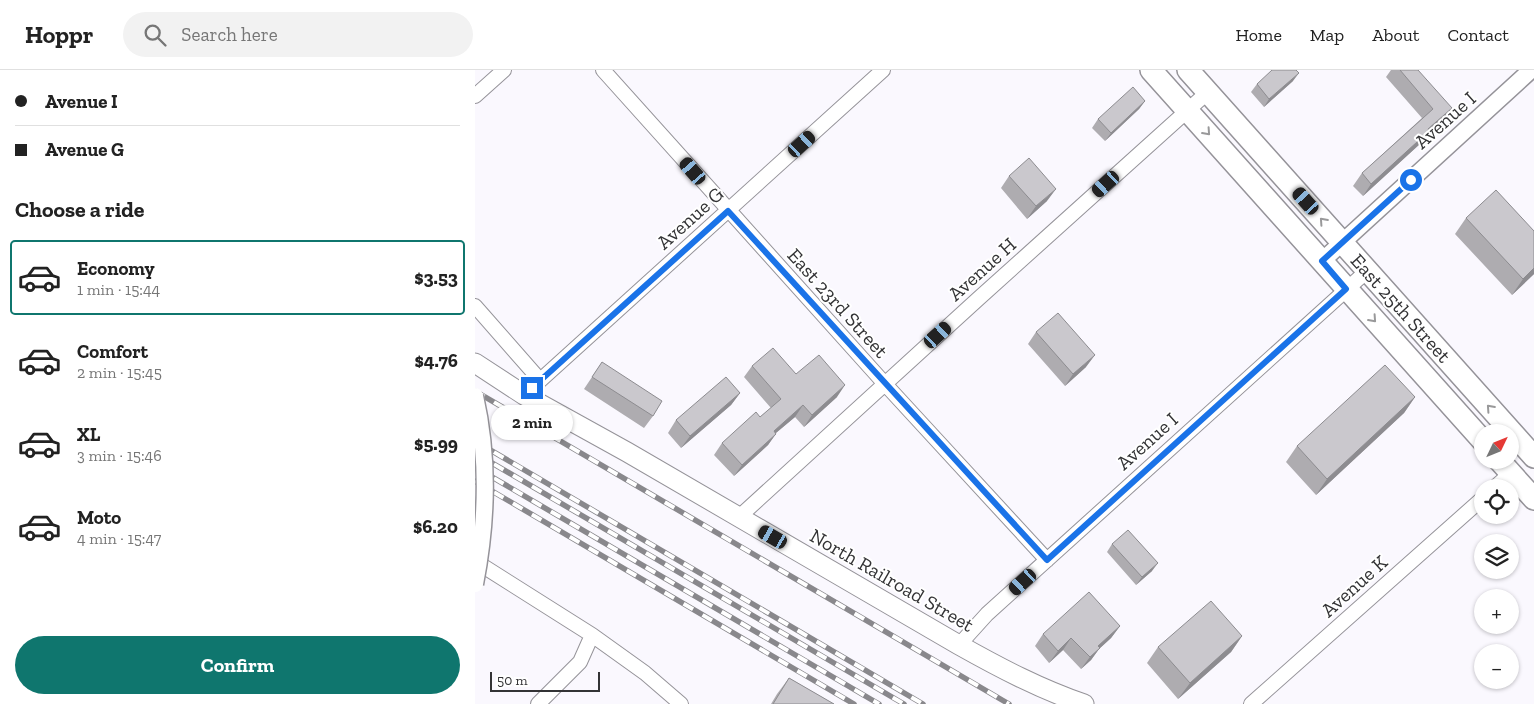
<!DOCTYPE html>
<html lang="en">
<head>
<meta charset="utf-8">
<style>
  :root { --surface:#fff; --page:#f2f2f2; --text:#222; --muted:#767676; --line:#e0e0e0; --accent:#0f766e }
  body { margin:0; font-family:"Zilla Slab",serif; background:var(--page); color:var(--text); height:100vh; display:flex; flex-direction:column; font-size:19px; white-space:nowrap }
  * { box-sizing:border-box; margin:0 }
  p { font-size:16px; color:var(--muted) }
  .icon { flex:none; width:28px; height:28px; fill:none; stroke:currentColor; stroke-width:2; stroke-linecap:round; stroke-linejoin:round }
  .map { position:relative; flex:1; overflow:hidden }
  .details { display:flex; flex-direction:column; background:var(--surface); width:475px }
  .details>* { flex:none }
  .top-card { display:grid; align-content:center; height:110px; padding:0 15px; background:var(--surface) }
  .needle { width:32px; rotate:47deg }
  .buttons { position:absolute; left:999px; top:354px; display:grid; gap:10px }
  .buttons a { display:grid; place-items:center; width:45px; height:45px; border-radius:50%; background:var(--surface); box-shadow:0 1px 4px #0004; font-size:25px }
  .scale { position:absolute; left:15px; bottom:12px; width:110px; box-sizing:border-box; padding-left:5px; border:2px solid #333335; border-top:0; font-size:14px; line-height:18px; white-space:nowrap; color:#333335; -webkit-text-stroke:4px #fff; paint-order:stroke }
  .end { position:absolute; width:22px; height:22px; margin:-11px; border:6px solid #1a73e8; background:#fff; box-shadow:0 0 0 2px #fff }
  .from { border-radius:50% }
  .bubble { position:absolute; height:35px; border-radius:18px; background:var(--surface); box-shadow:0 1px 4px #0004; font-size:16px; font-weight:700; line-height:35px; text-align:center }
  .car { position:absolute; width:15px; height:30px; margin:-15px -8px; border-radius:6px; box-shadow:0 0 4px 1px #0007; background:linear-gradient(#222 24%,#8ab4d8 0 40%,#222 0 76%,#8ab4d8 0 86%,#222 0) }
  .top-card b { display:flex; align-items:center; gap:18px; height:48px; font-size:19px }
  .top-card b+b { border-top:1px solid var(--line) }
  .top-card i { width:12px; height:12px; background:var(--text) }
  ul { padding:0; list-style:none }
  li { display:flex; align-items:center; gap:15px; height:75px; margin:0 10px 8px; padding:0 5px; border:2px solid transparent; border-radius:5px }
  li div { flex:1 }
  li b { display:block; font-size:19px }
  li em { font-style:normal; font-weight:700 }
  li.on { border-color:var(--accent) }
  li>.icon { width:45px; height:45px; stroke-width:1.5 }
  h2 { padding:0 15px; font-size:22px; line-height:60px }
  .cta { display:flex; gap:10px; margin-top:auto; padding:10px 15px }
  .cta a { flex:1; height:58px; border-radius:30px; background:var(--accent); color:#fff; font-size:20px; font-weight:700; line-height:58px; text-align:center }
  header { display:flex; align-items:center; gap:30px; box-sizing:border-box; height:70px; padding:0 25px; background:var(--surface); border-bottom:1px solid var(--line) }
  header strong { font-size:24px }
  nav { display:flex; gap:28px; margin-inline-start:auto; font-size:18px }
  .search { width:350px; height:45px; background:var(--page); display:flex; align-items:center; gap:12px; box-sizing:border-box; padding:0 18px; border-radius:28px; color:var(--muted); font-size:19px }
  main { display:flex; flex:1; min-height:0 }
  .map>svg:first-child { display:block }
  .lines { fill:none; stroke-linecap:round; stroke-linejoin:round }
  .minor-casing { stroke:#959399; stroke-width:16 }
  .tertiary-casing { stroke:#959399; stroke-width:19 }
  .secondary-casing { stroke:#959399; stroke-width:21 }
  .primary-casing { stroke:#959399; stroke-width:24 }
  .minor { stroke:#fff; stroke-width:14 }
  .tertiary { stroke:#fff; stroke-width:16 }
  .secondary { stroke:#fff; stroke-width:19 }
  .primary { stroke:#fff; stroke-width:21 }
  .rail-casing { stroke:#89888c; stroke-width:5.5 }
  .rail { stroke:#fff; stroke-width:4; stroke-dasharray:11; stroke-linecap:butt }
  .tertiary-bridge-casing { stroke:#959399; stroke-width:19; stroke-linecap:butt }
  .tertiary-bridge { stroke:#fff; stroke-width:16 }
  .wall { fill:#aeacb0 }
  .shaded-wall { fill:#8d8c90 }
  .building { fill:#cac8cd; stroke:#8d8c90 }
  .oneway { stroke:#99999a }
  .route { stroke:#1a73e8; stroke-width:6 }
  .labels { text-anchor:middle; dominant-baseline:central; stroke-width:4; stroke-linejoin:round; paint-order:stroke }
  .street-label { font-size:20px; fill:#333335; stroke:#fff }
</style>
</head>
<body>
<header>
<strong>Hoppr</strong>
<div class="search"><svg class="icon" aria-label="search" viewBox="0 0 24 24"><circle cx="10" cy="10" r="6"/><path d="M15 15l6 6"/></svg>Search here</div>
<nav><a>Home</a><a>Map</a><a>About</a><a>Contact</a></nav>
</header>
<main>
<section class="details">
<div class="top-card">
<b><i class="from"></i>Avenue I</b>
<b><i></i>Avenue G</b>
</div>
<h2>Choose a ride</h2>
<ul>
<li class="on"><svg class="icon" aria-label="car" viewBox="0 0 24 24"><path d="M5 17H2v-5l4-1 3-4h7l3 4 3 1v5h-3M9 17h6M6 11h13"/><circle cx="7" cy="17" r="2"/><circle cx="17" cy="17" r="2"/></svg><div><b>Economy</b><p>1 min · 15:44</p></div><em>$3.53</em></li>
<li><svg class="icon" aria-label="car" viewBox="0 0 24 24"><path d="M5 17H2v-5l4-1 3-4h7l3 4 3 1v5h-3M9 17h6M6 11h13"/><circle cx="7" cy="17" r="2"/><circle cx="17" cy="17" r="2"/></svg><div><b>Comfort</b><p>2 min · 15:45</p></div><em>$4.76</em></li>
<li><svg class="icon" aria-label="car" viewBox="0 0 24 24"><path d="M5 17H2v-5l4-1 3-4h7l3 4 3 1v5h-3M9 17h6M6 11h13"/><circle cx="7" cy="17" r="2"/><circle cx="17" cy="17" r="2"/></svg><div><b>XL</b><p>3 min · 15:46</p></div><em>$5.99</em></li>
<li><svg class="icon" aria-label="car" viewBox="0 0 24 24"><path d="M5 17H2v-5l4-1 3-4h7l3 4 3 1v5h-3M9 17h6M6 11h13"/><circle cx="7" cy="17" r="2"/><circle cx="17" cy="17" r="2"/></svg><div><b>Moto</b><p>4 min · 15:47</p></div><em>$6.20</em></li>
</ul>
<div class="cta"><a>Confirm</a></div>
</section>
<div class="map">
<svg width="1059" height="634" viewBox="0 0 1059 634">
  <rect width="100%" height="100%" fill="#faf8fe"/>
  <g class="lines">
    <g class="minor-casing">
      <path id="minor" d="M128,0L410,314L572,490
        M0,26L29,0
        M0,236L65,310
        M49,325L408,0
        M1019,418L1036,403
        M264,447L503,229L733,22
        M0,491L117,565L170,603L206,634
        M484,575L512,544L892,201
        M63,634L105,592L117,565
        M776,634L1008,428"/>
    </g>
    <g class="tertiary-casing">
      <path id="tertiary" d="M847,191L1056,0"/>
    </g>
    <g class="secondary-casing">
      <path id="secondary" d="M0,293L49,325L152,382L484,575C525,598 565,619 609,634"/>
    </g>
    <g class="primary-casing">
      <path id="primary" d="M676,0L1008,371
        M713,0L1059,387
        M1024,390L1059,429"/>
    </g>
    <use href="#minor" class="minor"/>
    <use href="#tertiary" class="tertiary"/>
    <use href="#secondary" class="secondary"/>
    <use href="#primary" class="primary"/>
    <g class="rail-casing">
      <path id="rail" d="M0,321L534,634
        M0,371L448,634
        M0,383L429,634
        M0,397L404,634
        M0,411L379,634"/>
    </g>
    <use href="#rail" class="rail"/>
    <g class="tertiary-bridge-casing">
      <path id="tertiary-bridge" d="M0,326C14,388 12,452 0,514"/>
    </g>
    <use href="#tertiary-bridge" class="tertiary-bridge"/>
  </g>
  <path class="wall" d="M916,0H943L968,51L951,65L946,73L888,126L878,116L887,103L947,48L911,7Z
    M818,11L789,37L776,22L782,14Z
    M670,31L664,39L630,71L617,58L623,49Z
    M534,106L572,131L552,149L526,118Z
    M991,148L1059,161V204L1037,225L980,164Z
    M561,262L611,297L590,316L553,274Z
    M127,292L178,346L169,358L109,319Z
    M277,296L321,304L362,327L329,357L320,347L301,363L293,375L259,406L239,385L247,373L285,347L296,338L269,307Z
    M265,323L256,335L206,378L193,363L201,350Z
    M940,327L929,343L841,425L811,392L822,376Z
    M637,474L677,501L661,515L632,482Z
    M645,556L636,568L624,579L616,590L606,599L588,580L574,593L560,576L568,564Z
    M767,566L756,582L703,629L672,593L683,577Z
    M314,608L359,634H296L302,624Z"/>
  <path class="shaded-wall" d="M824,3L818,11L789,37L794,29Z
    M670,31L664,39L630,71L636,63Z
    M977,38L968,51L951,65L946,73L888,126L896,114L953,59Z
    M581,119L572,131L552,149L561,136Z
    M1059,198V204L1037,225L1048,209Z
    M620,285L611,297L590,316L598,304Z
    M370,315L362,327L329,357L337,345Z
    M265,323L256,335L206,378L215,366Z
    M940,327L929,343L841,425L852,409Z
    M328,335L320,347L290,372L299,361Z
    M301,364L293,375L259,406L267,395Z
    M683,493L677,501L661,515L667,507Z
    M645,556L636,568L624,579L616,590L606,599L623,576Z
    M767,566L756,582L703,629L715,613Z
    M596,568L588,580L574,593L583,581Z"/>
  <path class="building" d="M797,0H821L824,3L794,29L782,14Z
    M925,0H943L977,38L953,59L954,61L896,114L887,103L958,39Z
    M658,17L670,31L636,63L623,49Z
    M554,88L581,119L561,136L534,106Z
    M1021,120L1059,161V198L1048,209L991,148Z
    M583,243L620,285L598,304L561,262Z
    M298,278L321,304L344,285L370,315L337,345L328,335L299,361L301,364L267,395L247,373L281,342L285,347L306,329L277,296Z
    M127,292L187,331L178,346L117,307Z
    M910,295L940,327L852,409L822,376Z
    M251,307L265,323L215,366L201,350Z
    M653,460L683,493L667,507L637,474Z
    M614,522L645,556L623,576L625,578L615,587L596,568L583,581L568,564Z
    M736,531L767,566L715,613L683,577Z
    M314,608L359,634H298Z"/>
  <defs><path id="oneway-chevron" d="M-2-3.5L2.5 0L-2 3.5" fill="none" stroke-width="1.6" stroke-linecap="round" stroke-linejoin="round" transform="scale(1.25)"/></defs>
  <g class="oneway">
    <use href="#oneway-chevron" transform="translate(732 62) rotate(48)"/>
    <use href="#oneway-chevron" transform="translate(848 151) rotate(-132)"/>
    <use href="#oneway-chevron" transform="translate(898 249) rotate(48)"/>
    <use href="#oneway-chevron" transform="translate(1015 338) rotate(-132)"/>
  </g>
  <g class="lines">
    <path class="route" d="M57,318L253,141L572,490L871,219L847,191L936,110"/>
  </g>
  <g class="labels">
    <g class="street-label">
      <text transform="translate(970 50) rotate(-42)">Avenue I</text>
      <text transform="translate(215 148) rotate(-42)">Avenue G</text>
      <text transform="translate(507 199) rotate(-42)">Avenue H</text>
      <text transform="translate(363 233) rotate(48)">East 23rd Street</text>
      <text transform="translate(926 238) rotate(48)">East 25th Street</text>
      <text transform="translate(672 371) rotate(-42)">Avenue I</text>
      <text transform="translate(417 510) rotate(30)">North Railroad Street</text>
      <text transform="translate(879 516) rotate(-42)">Avenue K</text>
    </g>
  </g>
</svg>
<div class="buttons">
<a><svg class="needle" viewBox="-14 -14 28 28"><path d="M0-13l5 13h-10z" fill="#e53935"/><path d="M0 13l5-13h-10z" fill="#767676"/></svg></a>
<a><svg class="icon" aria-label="locate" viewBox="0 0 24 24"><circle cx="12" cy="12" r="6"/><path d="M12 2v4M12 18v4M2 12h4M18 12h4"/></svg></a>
<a><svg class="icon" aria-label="layers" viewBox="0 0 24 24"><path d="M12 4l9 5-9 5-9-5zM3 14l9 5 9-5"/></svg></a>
<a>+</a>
<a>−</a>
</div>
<div class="scale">50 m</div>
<i class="end from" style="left:936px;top:110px"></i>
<i class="end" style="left:57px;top:318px"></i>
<div class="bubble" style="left:16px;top:335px;width:82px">2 min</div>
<i class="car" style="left:327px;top:74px;rotate:48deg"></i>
<i class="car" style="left:218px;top:101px;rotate:319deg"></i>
<i class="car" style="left:631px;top:114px;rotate:228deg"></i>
<i class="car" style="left:831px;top:131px;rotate:318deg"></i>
<i class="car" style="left:463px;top:265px;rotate:48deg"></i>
<i class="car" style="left:298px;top:467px;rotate:300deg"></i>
<i class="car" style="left:548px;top:512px;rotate:228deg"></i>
</div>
</main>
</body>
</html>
